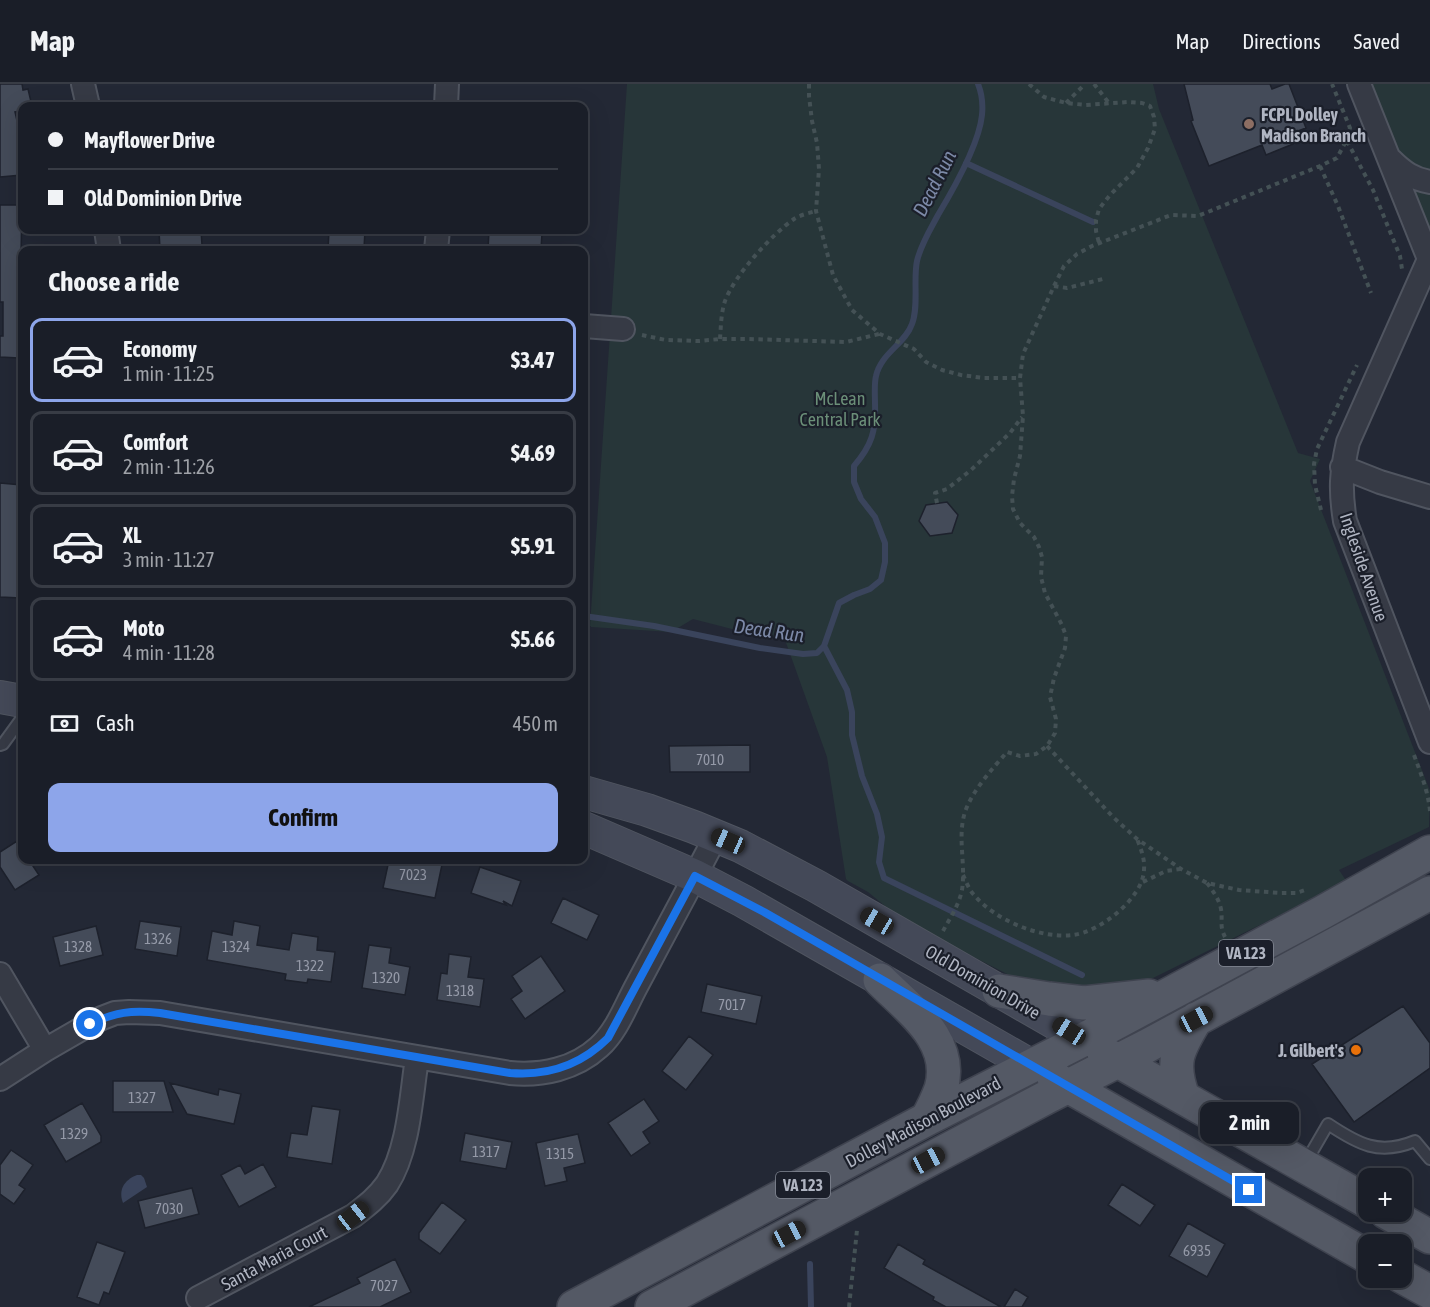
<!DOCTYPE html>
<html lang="en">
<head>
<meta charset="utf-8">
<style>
  :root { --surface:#1a1e28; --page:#272b34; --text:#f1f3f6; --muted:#9fa2a8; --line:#383c45; --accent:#8da5ea }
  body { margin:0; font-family:"Asap Condensed",sans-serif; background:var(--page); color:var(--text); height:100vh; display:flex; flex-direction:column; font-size:22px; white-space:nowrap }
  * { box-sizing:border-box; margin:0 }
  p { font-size:20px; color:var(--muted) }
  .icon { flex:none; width:33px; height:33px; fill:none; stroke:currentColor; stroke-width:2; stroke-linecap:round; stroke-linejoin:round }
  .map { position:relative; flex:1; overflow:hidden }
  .drawer { position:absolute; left:18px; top:162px; width:570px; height:618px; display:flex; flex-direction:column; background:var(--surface); border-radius:12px; box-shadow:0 6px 24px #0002,0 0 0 2px var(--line) }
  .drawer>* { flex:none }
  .banner { position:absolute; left:18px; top:18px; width:570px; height:132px; border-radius:12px; box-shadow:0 6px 24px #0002,0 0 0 2px var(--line); display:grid; align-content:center; height:132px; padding:0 30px; background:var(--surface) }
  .fabs { position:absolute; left:1358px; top:1084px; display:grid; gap:12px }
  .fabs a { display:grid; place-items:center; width:54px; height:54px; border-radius:12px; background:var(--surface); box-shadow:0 6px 24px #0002,0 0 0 2px var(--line); font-size:30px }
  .end { position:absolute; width:27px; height:27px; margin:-14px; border:8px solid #1a73e8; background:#fff; box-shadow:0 0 0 3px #fff }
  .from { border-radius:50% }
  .bubble { position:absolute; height:42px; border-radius:12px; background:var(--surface); box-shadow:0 6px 24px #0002,0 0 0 2px var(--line); font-size:20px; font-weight:700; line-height:42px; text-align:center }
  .car { position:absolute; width:18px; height:36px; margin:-18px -9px; border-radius:8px; box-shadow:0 0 4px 2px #0007; background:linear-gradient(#222 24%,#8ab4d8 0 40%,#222 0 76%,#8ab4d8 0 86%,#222 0) }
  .banner b { display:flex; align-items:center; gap:21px; height:57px; font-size:22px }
  .banner b+b { border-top:2px solid var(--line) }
  .banner i { width:15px; height:15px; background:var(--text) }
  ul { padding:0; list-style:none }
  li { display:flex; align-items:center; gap:18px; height:84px; margin:0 12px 9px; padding:0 18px; border:3px solid var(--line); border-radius:12px }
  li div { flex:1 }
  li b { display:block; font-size:22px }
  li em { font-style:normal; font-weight:700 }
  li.active { border-color:var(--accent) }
  li>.icon { width:54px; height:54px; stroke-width:1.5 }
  h2 { padding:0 30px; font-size:27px; line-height:72px }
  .pay { display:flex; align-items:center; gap:15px; height:66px; padding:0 30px; font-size:22px }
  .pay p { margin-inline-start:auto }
  .action { display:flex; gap:12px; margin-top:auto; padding:12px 30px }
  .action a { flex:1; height:69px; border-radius:12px; background:var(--accent); color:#111; font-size:24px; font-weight:700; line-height:69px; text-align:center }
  header { display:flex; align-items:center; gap:36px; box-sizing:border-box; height:84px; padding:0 30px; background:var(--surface); border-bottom:2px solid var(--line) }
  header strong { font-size:28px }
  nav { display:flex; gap:33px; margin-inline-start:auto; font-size:21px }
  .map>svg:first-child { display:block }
  .green { fill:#273639 }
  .water { fill:#3a445c }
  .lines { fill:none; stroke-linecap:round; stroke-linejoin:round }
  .stream { stroke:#3a445c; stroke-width:6 }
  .building { fill:#444b59; stroke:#1d212c; stroke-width:1.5 }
  .service-casing { stroke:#505560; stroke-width:14 }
  .minor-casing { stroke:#505560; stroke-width:26 }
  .secondary-casing { stroke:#505560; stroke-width:34 }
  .primary-casing { stroke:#3f434f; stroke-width:36 }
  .path { stroke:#445155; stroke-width:4; stroke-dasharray:4.5 4.5; stroke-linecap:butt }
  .service { stroke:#363a45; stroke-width:10 }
  .minor { stroke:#363a45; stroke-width:22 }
  .secondary { stroke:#444958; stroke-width:32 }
  .primary { stroke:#545965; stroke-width:33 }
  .route { stroke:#1a73e8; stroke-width:8 }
  .education-dot { fill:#8d6e63; stroke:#1b1f2a; stroke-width:2 }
  .food-dot { fill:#e8710a; stroke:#1b1f2a; stroke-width:2 }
  .labels { text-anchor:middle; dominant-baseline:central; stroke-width:4.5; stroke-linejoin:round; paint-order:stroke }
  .number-label { font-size:15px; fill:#959aa8 }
  .shield { fill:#1b1f2a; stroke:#838894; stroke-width:1.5 }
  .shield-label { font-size:16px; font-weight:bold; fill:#b0b5c2 }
  .poi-label { font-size:18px; font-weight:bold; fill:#b0b5c2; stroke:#1b1f2a; text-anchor:start }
  .park-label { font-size:18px; fill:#6b8f78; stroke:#1b1f2a }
  .street-label { font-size:18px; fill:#b0b5c2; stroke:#1b1f2a }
  .water-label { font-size:20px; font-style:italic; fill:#7c89a7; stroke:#1b1f2a }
</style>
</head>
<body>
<header>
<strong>Map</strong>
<nav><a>Map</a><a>Directions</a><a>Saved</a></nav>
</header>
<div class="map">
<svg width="1430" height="1223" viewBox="0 0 1430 1223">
  <rect width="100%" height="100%" fill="#232835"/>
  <path class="green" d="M627,0H1153L1159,25L1298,369L1320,375L1310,397L1430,707L1429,743L1339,786L1347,798L1149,896L1057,916L1017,893L1011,892L911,841L891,827L868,808L848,797L846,795L827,673L784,553H763L693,535L671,548L591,543V542H590Z
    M1365,0H1430V147L1423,161Z"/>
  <path class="water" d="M137,1091H141L144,1094L147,1103L123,1119C118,1106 124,1096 137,1091Z"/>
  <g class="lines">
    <path class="stream" d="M966,79L1093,138
      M584,532L654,542L760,564L803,570L817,569L824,562L839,519L854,511L870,505L881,496L885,478V459L875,433L861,415L854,398V382C872,361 876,347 875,320C875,311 874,300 876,292C881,269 905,260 912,240C919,222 913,195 917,177C921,160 930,146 938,131C953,106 979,60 982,31C983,21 982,10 978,0
      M824,562L847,606L852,628V651L862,692L877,730L882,753L879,778L884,794L1082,891
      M810,1180L811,1223"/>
  </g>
  <path class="building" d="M0,0H22L23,6L28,5L32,22H22V27L15,28L18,41L21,71L22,70V91L0,93Z
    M1184,0H1270L1272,5L1285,0H1289L1306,44L1290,50L1293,60L1266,71L1262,61L1209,82L1191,37L1193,36Z
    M0,121H22L19,274L0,273V252H3V218H0Z
    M159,146H201L202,161H197V166H160Z
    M329,146H361V147H365L364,164L346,163V166H328Z
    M489,146H532V149H542L541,166H488Z
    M0,399L22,401L21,514L0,513Z
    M947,418L958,431L952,449L930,452L919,437L926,421Z
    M750,661V688H670L669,662Z
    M17,757L22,766V776H29L39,791L15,806L0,783V768Z
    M389,776H443L435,814L383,804Z
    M480,783L521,797L512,822L503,817L506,821L471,809Z
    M563,814L599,831L587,856L551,839Z
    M140,837L181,843L177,872L135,865Z
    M234,837L260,842L257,861L289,866L292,849L318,853L317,866L335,868L331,898L308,895L307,899L285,896L286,890L207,876L212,847L232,851Z
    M96,842L103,871L60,882L53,853Z
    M369,861L391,864L389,879L410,883L405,911L362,904Z
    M449,870L471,873L468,893L484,895L480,923L437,916L441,889L447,890Z
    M541,872L565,907L525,935L511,915L522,907L512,892Z
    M707,900L762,912L756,940L701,928Z
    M1403,922L1430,959V984L1354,1038L1312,980Z
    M689,952L713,971L686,1006L662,987Z
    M113,997H164L173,1028H113Z
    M170,999L218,1011L219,1005L241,1010L234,1040L187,1030Z
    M644,1015L659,1037L643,1048L650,1059L631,1072L608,1039Z
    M82,1019L101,1052V1058L66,1078L44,1041Z
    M312,1022L340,1026L332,1080L287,1073L291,1049L307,1051Z
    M465,1049L512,1058L506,1085L460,1077Z
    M578,1050L585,1079L564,1084L567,1097L545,1102L536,1059Z
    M11,1066L33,1081L19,1101L25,1105L14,1120L0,1110V1081Z
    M263,1080L276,1103L239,1123L221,1091L240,1081L245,1090Z
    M1122,1100L1155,1121L1140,1142L1108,1121Z
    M192,1104L199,1130L145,1144L138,1117Z
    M442,1118L466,1136L440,1170L419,1155V1149Z
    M1188,1139L1225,1160L1207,1193L1169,1172Z
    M97,1158L125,1168L109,1210L104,1208L99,1221L77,1213Z
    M898,1160L925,1176L923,1180L1001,1223H946L933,1216L934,1213L884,1184Z
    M395,1175L411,1208L380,1223H309L360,1199L357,1194Z
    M1015,1205L1028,1213L1022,1223H1004Z"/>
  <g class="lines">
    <g class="service-casing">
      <path id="service" d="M0,661L3,660L22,634
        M1306,1078L1328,1040C1358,1060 1379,1072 1415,1057L1430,1075"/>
    </g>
    <g class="minor-casing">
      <path id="minor" d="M83,0L88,22
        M1359,0L1429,175
        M446,22L447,0
        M1391,76C1403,88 1413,95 1430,98
        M106,146L109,166
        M436,166L438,146
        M1430,173L1348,358C1341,389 1340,406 1345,437L1430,658
        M584,242L623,245
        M1342,383L1380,398L1430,413
        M0,890L45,966
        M0,995L45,966L90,940L102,934L115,929L129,928L160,929L510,989C542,992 575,985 599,963C617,947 626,921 637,901C664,851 690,802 716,752
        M198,1214L353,1132C366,1122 378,1113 387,1100C409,1066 411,1013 417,974"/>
    </g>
    <g class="secondary-casing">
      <path id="secondary" d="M0,613L22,617
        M584,708L647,726L694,743L740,762L816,802L1055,939L1082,956
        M584,744L695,792L743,817L1032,982"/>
    </g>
    <g class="primary-casing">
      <path id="primary" d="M880,896C910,926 955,957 941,1005C937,1016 932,1026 927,1035
        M999,907L1049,915L1084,919L1149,912
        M1104,969L1368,1118
        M1054,994L1368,1173
        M1183,1013C1170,977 1178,965 1196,935
        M1386,1128L1430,1153
        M1401,1192L1430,1208
        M574,1223L927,1035L1108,943L1323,828L1430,768
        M652,1223L1047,1013L1147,962L1430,809"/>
    </g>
    <path class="path" d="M809,0V12L812,37L817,59L819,85L816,127L833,191L852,226L880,250L914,265L926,278L942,286L961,291L984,294H1020
      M1029,0L1044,13L1066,19L1086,21L1128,18L1142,19L1150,22L1154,33L1155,45L1148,64L1137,84L1110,111L1099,125L1096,136V147L1099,159
      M1094,0L1109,19
      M1066,19L1085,0
      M1347,57L1373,106L1400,172L1402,185
      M1320,82L1338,122L1371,209
      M1054,202L1067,204L1103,195
      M642,251L666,256L699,257L720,255H748L846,258L879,250
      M720,255C721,242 721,229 725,217C734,192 772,150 794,135C800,131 809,129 816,127
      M937,419L935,409L947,405L971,386L1010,349L1022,333
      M1321,426L1315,401L1314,380L1317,365L1357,281
      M1047,662L1113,733L1137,755L1181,785L1207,799L1239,806L1281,809H1296L1305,806
      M1414,671C1421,690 1428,707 1430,727
      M963,791C966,797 969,806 974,811C995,836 1040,855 1073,851C1100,848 1143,814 1144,786C1145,775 1141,765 1137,755
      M1143,798L1166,787L1180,785
      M1207,799C1213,807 1219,815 1221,825C1223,837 1219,841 1225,853
      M943,847C950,834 959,821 962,806C966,780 957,753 965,728C972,707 993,684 1007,668L1020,672L1036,670L1047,662L1055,649L1056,635L1050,613L1054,594L1065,564L1066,552L1062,541L1045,509L1041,493L1042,473L1039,463L1034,453L1020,439L1013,425L1012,412L1014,395L1020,372L1023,332L1020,294L1023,270L1054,202L1064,182L1077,170L1092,162L1171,131L1198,132L1320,82L1337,74L1346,57L1350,44L1332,0
      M849,1223L857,1146"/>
    <use href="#service" class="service"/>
    <use href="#minor" class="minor"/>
    <use href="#secondary" class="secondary"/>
    <use href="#primary" class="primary"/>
  </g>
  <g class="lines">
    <path class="route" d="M90,940C116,928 131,926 160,929L510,989C547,992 581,981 608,954L695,792L764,828L1249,1106"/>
  </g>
  <circle class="education-dot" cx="1249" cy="40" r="6"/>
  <circle class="food-dot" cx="1356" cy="966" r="6"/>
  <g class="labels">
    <g class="number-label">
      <text x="710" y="675">7010</text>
      <text x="413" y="790">7023</text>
      <text x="158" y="854">1326</text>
      <text x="78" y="862">1328</text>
      <text x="236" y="862">1324</text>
      <text x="310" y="881">1322</text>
      <text x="386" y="893">1320</text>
      <text x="460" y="906">1318</text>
      <text x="732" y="920">7017</text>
      <text x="142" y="1013">1327</text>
      <text x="74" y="1049">1329</text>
      <text x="486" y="1067">1317</text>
      <text x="560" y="1069">1315</text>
      <text x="169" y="1124">7030</text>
      <text x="1197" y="1166">6935</text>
      <text x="384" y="1201">7027</text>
    </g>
    <g class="shield">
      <rect x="1219" y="856" width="54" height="26" rx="4.5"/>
      <rect x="776" y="1088" width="54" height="26" rx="4.5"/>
    </g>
    <g class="shield-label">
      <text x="1246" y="869">VA 123</text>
      <text x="803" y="1101">VA 123</text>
    </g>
    <g class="poi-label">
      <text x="1261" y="30">FCPL Dolley<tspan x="1261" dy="21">Madison Branch</tspan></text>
      <text x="1344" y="966" text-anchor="end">J. Gilbert's</text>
    </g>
    <g class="park-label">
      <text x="840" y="314">McLean<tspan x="840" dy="21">Central Park</tspan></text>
    </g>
    <g class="street-label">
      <text transform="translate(1364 483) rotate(71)">Ingleside Avenue</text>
      <text transform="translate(983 898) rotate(30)">Old Dominion Drive</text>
      <text transform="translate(923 1038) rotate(-28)">Dolley Madison Boulevard</text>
      <text transform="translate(274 1174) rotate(-28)">Santa Maria Court</text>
    </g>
    <g class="water-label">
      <text transform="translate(934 99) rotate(-63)">Dead Run</text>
      <text transform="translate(769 546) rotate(8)">Dead Run</text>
    </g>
  </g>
</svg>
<div class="fabs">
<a>+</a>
<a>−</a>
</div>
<i class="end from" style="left:90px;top:940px"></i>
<i class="end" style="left:1249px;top:1106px"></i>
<div class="bubble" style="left:1200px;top:1018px;width:99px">2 min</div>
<i class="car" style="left:728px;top:757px;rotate:294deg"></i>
<i class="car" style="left:877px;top:837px;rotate:300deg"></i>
<i class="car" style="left:1196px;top:935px;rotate:62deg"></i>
<i class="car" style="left:1069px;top:947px;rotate:302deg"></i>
<i class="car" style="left:928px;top:1076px;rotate:62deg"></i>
<i class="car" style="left:353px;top:1132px;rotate:52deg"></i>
<i class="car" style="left:789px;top:1150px;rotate:62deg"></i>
<div class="banner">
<b><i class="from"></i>Mayflower Drive</b>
<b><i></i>Old Dominion Drive</b>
</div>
<section class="drawer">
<h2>Choose a ride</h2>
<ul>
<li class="active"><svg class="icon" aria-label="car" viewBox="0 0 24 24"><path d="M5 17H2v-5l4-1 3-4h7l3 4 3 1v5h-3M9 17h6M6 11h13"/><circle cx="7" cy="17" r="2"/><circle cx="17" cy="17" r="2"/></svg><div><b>Economy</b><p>1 min · 11:25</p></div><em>$3.47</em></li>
<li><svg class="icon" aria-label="car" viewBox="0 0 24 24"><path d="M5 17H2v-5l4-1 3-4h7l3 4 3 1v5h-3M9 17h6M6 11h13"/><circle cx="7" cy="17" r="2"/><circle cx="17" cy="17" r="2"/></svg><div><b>Comfort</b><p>2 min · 11:26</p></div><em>$4.69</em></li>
<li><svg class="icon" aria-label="car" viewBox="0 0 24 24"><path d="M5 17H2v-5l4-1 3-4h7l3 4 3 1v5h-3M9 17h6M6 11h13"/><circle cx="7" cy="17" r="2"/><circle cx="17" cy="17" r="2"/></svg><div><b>XL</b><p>3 min · 11:27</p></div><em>$5.91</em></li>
<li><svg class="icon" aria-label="car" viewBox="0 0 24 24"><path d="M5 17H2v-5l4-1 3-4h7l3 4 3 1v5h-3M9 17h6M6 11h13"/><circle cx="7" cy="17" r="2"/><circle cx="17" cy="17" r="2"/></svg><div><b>Moto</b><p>4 min · 11:28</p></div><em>$5.66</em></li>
</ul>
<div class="pay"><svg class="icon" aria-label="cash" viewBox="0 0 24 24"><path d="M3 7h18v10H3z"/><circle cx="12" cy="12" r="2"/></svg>Cash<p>450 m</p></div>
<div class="action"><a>Confirm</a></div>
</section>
</div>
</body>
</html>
